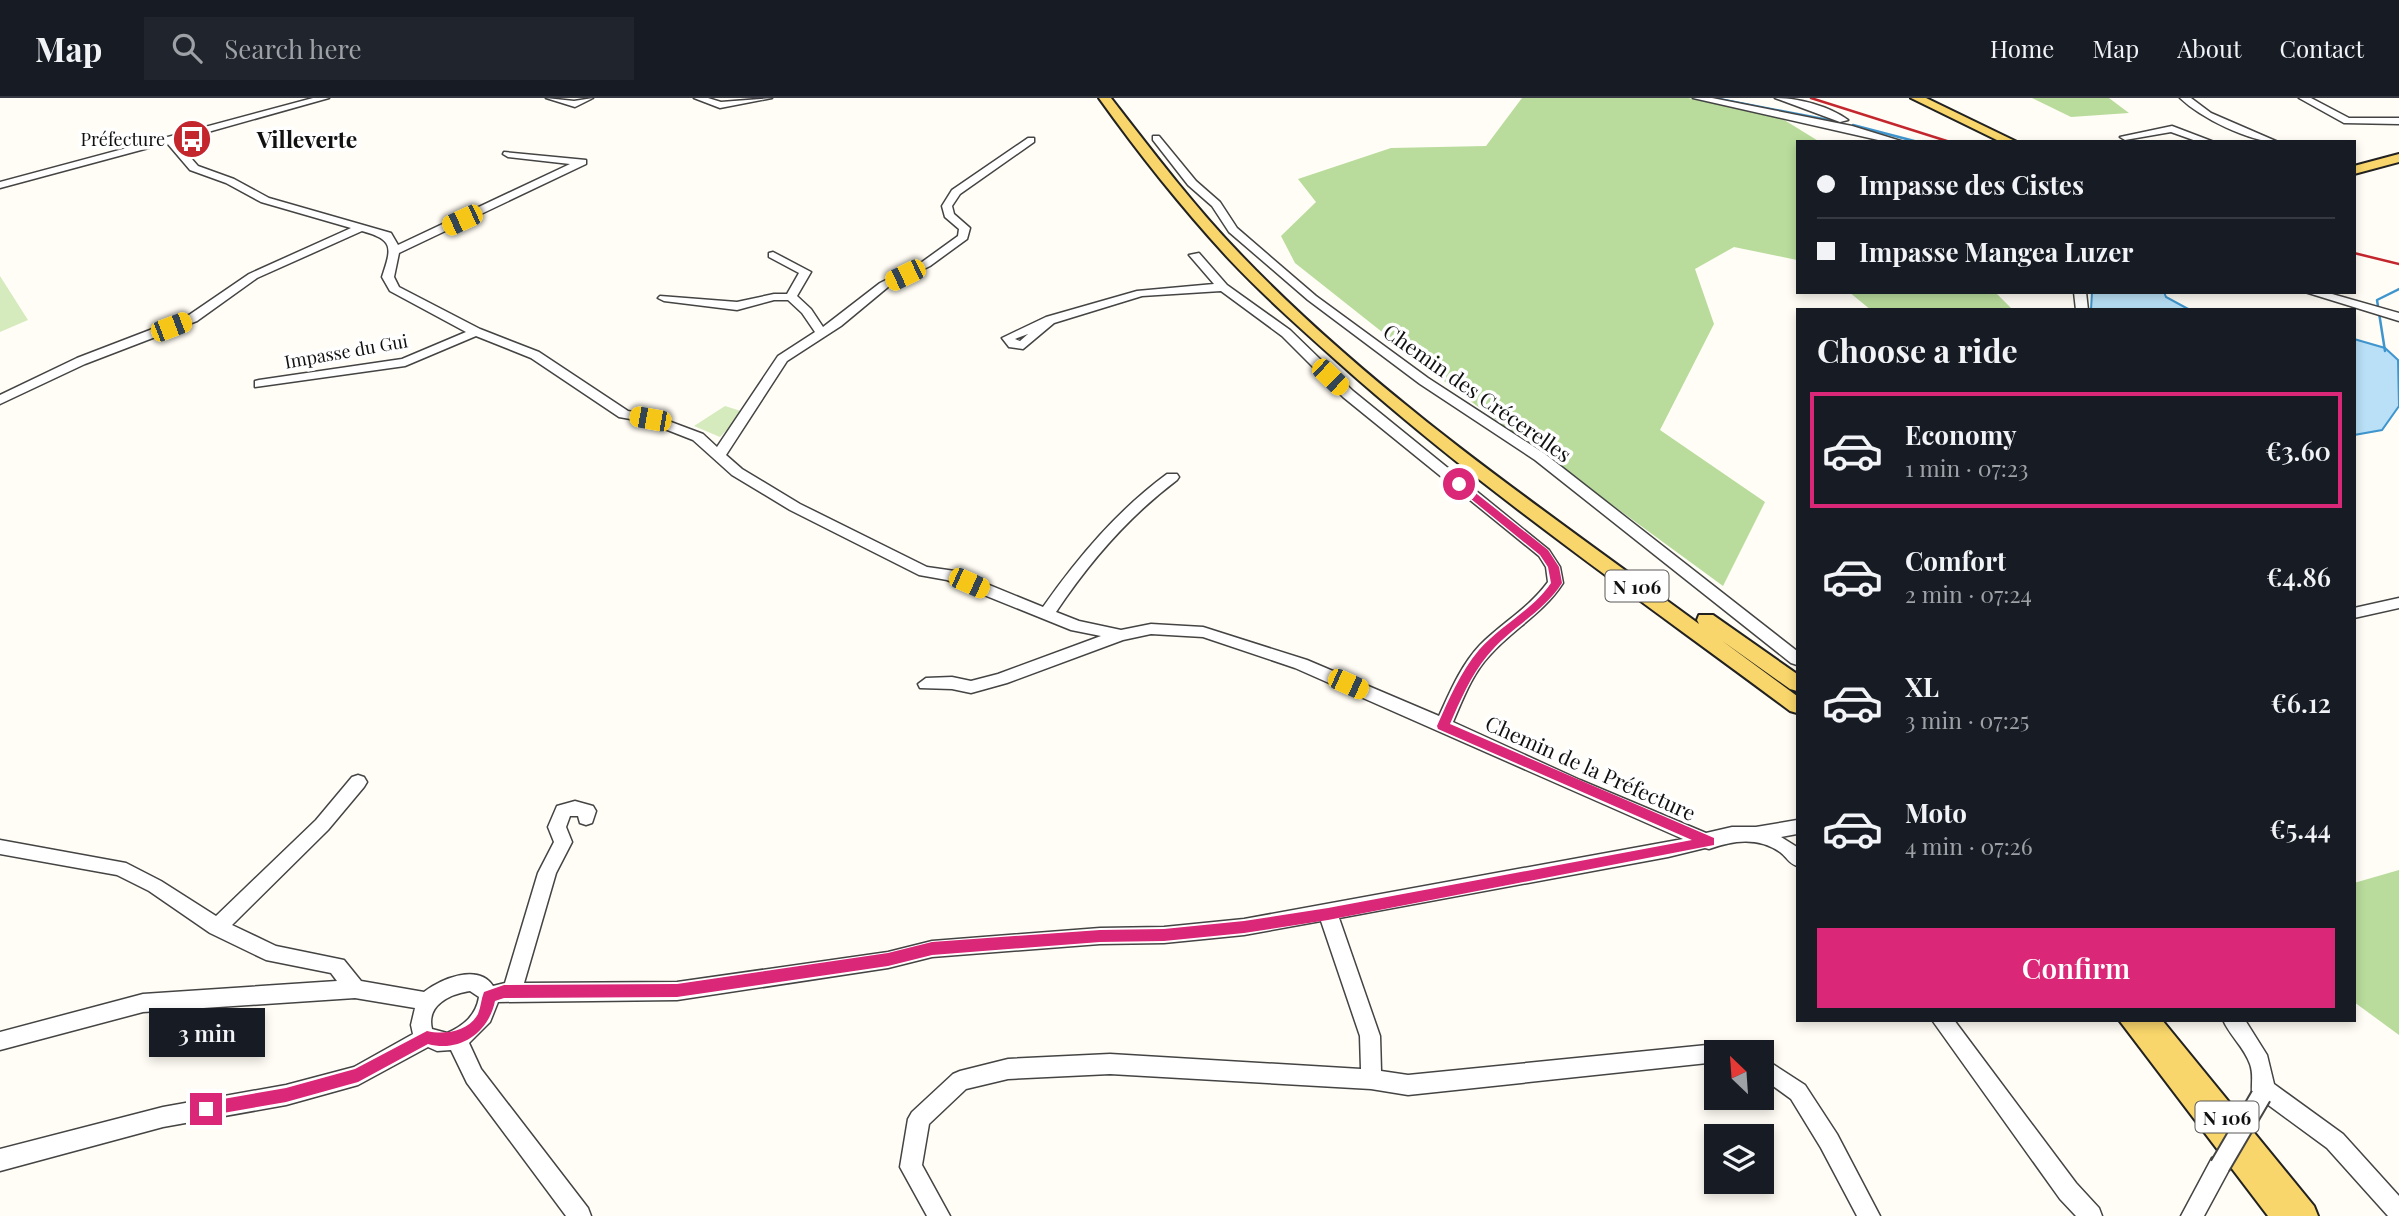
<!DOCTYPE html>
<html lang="en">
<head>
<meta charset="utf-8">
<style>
  :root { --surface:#171b24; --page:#20242c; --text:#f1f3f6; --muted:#9ea1a6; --line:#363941; --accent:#db2777 }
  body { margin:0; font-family:"Playfair Display",serif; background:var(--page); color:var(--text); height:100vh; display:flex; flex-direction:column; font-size:26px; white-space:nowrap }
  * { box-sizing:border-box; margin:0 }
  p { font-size:23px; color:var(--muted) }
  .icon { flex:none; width:38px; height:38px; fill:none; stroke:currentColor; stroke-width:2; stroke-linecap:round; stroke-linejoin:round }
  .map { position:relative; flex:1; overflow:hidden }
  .sheet { position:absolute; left:1796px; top:210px; width:560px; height:714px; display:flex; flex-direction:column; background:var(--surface); border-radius:0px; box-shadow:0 4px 10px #0003 }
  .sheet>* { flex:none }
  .banner { position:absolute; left:1796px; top:42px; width:560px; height:154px; border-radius:0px; box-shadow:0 4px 10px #0003; display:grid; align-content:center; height:154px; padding:0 21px; background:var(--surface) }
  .needle { width:46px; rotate:335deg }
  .fabs { position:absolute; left:1704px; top:942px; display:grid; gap:14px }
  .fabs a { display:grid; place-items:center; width:70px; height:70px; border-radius:0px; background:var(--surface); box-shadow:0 4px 10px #0003; font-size:35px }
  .end { position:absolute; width:32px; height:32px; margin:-16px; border:9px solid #db2777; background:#fff; box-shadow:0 0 0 4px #fff }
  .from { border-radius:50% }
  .bubble { position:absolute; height:49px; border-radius:0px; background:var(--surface); box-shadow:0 4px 10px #0003; font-size:23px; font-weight:600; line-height:49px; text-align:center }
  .car { position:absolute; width:21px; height:42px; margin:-21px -10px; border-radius:9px; box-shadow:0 0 5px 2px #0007; background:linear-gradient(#f5c518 24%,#345 0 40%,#f5c518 0 76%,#345 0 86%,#f5c518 0) }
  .banner b { display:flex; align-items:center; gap:24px; height:66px; font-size:26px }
  .banner b+b { border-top:2px solid var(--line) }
  .banner i { width:18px; height:18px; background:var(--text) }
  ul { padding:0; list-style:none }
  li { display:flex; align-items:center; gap:21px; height:116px; margin:0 14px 10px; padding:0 7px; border:4px solid transparent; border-radius:0px }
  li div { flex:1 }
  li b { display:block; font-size:26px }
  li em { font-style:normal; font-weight:600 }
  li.on { border-color:var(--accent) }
  li>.icon { width:63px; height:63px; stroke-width:1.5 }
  h2 { padding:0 21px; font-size:32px; line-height:84px }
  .action { display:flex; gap:14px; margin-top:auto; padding:14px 21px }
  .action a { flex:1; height:80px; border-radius:0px; background:var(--accent); color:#fff; font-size:28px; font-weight:600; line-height:80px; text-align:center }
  header { display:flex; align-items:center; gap:42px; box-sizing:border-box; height:98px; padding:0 35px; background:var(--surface); border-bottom:2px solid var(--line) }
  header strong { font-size:33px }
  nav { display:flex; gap:38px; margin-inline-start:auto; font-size:24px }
  .search { width:490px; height:63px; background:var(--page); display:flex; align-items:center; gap:18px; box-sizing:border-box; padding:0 24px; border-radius:0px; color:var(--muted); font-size:26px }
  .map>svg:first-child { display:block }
  .green { fill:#d5ebbd }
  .forest { fill:#b9dc9c }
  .water { fill:#b9e0f7; stroke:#3f96cf; stroke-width:2 }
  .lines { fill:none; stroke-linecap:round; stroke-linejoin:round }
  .stream { stroke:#3f96cf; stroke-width:2.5 }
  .minor-casing { stroke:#444; stroke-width:3 }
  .major-casing { stroke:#222; stroke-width:4 }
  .minor { fill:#fff; fill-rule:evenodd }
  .major { fill:#f9d66b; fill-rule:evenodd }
  .rail { stroke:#c4262e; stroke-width:2.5 }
  .minor-bridge-casing { stroke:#444; stroke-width:23; stroke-linecap:butt }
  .minor-bridge { stroke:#fff; stroke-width:19 }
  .route { fill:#db2777 }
  .labels { text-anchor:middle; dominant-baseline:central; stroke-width:7; stroke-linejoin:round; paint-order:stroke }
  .far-poi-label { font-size:18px; fill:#111; stroke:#fff; text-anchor:end }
  .far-street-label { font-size:18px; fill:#111; stroke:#fff }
  .shield { fill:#fff; stroke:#585858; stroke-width:2 }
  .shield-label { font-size:19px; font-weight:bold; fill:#111 }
  .street-label { font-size:21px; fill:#111; stroke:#fff }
  .far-district-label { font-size:23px; font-weight:bold; fill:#111; stroke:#fff }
</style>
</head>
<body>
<header>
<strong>Map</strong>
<div class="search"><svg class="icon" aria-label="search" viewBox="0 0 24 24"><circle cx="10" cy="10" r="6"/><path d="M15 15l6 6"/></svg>Search here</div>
<nav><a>Home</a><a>Map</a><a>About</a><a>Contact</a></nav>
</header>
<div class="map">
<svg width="2399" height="1118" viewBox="0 0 2399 1118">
  <rect width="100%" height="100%" fill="#fffdf5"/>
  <path class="green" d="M0,178L28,222L0,234Z
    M725,308L744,314L720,339L694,328Z"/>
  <path class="forest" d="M1522,0H1688L1781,20L1820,44H1797V162L1734,149L1695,171L1714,226L1660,332L1765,404L1723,488L1454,291L1295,165L1281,138L1316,104L1298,81L1391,50L1486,48Z
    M2032,0H2109L2129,15L2071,19Z
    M1849,194H1995L2013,212H1871Z
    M2399,772V937L2354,904V785Z"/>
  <path class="water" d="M2092,194H2164L2166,199L2190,212H2091Z
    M2354,241L2385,250L2398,262L2399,308L2382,332L2354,337Z"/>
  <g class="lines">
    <path class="stream" d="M1714,0L1839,24
      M1853,27L1918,44
      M2385,253L2377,202L2399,191"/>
    <g class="minor-casing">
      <path id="minor" d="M313,0H329L176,43L198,68L234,81L269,100L391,135L398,147L570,66L508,59L503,56L504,54L586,62V66L399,155L394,179L399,189L480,231L539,254L628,313L655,318L703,336L717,349L778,258L815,234L802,215L788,202H774L737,212L664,203L658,200L660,198L737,204L774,196H787L799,175L769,159V155L773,154L811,174L797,198L811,211L823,229L880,185L922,164L958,138L959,131L945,119L942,108L952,92L1028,40H1034V44L960,96L952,108L954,116L970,130L967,141L930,168L888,189L841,228L787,263L726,357L742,371L800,406L927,469L955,473L1043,509C1079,458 1117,413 1167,376H1177L1179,379L1177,382C1128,419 1090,463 1056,514L1079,523L1121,532L1151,526L1203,529L1307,562L1439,618C1450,594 1461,567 1480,547C1502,525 1529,510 1548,484L1546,469L1539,458L1343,299L1282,238L1221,193L1142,198L1054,225L1023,251L1009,249L1002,240L1046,219L1137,193L1214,186L1189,157L1199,155L1227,187L1290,232L1353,293L1549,452L1560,469L1563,485C1544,515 1513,531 1490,557C1472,576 1463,601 1453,624L1580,682L1706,735L1732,729H1756L1797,722V736L1781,739L1797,749V768C1788,765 1787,759 1780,754C1757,738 1732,743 1709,751L1705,750L1668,759L1339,820L1380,938L1381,973L1408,977L1717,946L1724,948L1727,954H1717V964L1408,997L1371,991L1110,976L1008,981L966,991L929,1026L922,1067L950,1118H927L900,1069L908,1021L912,1014L953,976L960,973L1008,961L1110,956L1361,971L1360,938L1321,823L1244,837L1164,845L1100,846L932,859L888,870L677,902L498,904L490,924L469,945L481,971L588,1110L591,1118H566L467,985L451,952L437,953L428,949L358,987L286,1007L163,1029L0,1073V1051L163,1009L286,987L354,969L413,936L411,927L415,910L355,900L143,914L0,952V934L143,896L337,883L331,875L266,862L210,835L149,793L117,777L0,756V742L126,765L161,783L216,818L316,722L352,679L358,677L364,679L367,684L364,689L328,732L232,827L276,848L344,862L361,883L424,894C441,881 478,865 493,888L505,885L538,775L554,744L548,729L557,708L575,703L593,708L596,713L592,725L586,727L580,725L578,718H570L566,729L572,744L556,775L524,885L677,884L888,854L932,843L1100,830L1164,829L1244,821L1683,741L1295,570L1203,539L1151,536L1123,542L1007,585L971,595L952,591L920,590L918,586L926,580L952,579L971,583L998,576L1101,538L1071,532L947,482L919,477L790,412L732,377L693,342L647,324L619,319L531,260L476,238L405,268L255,289V283L259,282L402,261L466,234L390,193L382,179C392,149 394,142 362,133L257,180L197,223L85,266L0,306V297L77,260L189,217L249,176L351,130L261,104L226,85L190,72L167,45L0,90V84ZM1028,236L1020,243L1015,241ZM470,893L479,899C476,918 463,928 447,935L432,931C426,907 450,896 470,893Z
        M546,0L574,3L593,0L575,9Z
        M694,0H708L721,4L772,0L720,10Z
        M1693,0H1712L1852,28L1904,44H1887Z
        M1775,0C1798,0 1829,8 1848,22L1840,24Z
        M2180,0H2191L2211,15L2278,44C2249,44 2201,20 2180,0Z
        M2299,0H2311L2349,20H2399V26L2344,25Z
        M2172,28L2214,44H2199L2171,34L2125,42L2120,39Z
        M1153,38H1159L1196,83L1220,104L1237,130L1316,198L1428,280L1545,356L1797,553V567L1791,565L1535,362L1420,286L1308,202L1229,134L1212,108L1188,87L1153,42Z
        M2074,194H2086L2088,212H2076Z
        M2305,194H2325L2399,215V223Z
        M2399,500V510L2354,520V510Z
        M1932,922H1954L2076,1085L2099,1110L2102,1118H2076L2060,1101Z
        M2223,922H2245L2267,957L2274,986L2343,1036L2399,1098V1118H2388L2327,1050L2267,1006L2261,1008L2254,1005C2249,993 2255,979 2250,966C2244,949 2230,938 2223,922Z
        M1762,959L1805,987L1837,1036L1880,1118H1857L1821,1050L1791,1001L1762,980Z
        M2220,1057L2228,1060L2231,1068L2204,1118H2181L2212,1060Z"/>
    </g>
    <g class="major-casing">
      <path id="major" d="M1099,0H1111C1152,53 1193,107 1240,156C1376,298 1541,410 1699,526L1697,522L1699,517H1713L1797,576V593L1790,591L1721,542L1797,598V615L1790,613C1637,499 1479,390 1337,263C1300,230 1263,197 1229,161C1183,111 1139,56 1099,0Z
        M1911,0H1926L2017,44H2001Z
        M2399,56V64L2354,76V68Z
        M2119,922H2162L2314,1108L2318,1118H2268Z"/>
    </g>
    <use href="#minor" class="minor"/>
    <use href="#major" class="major"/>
    <path class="rail" d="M1811,0L1950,44
      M2354,155L2399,166"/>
    <g class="minor-bridge-casing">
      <path id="minor-bridge" d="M2220,1068L2261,998"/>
    </g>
    <use href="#minor-bridge" class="minor-bridge"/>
  </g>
  <path class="route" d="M1459,382L1548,452L1559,469L1562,485C1543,515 1509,530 1487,558C1471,577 1460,603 1450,626L1714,740V747L1328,822L1244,835L1164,843L1100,844L932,857L888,868L677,899L504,900L495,903C489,934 460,955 428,946L358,984L286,1004L206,1018L200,1016L198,1011L200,1006L206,1004L286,990L355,971L427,933C444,937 468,934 478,916C481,909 481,901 484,894L504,887L677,886L888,855L932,844L1100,832L1164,831L1244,823L1328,810L1692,742L1438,631L1437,628C1448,603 1461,573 1479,552C1501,527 1533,512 1551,485L1548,469L1540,457L1455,388V383Z"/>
  <defs>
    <g id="bus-disc" transform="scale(2.0125)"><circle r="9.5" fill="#c4262e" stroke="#fff"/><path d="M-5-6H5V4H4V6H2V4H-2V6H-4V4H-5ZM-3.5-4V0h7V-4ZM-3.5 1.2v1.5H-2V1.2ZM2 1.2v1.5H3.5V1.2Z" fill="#fff"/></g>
  </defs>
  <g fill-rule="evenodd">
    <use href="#bus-disc" x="192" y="41"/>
  </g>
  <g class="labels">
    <g class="far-poi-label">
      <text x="165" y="41">Préfecture</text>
    </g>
    <g class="far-street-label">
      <text transform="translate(346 253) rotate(-10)">Impasse du Gui</text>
    </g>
    <g class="shield">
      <rect x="1605.5" y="472.5" width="63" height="31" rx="5"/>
      <rect x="2195.5" y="1003.5" width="63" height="31" rx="5"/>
    </g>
    <g class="shield-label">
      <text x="1637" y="488">N 106</text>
      <text x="2227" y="1019">N 106</text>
    </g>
    <g class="street-label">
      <text transform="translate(1478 294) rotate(35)">Chemin des Crécerelles</text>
      <text transform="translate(1591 669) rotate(24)">Chemin de la Préfecture</text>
    </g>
    <g class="far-district-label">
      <text x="307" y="40">Villeverte</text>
    </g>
  </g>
</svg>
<div class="fabs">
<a><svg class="needle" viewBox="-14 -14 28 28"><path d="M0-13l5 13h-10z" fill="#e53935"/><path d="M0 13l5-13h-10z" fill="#9ea1a6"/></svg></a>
<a><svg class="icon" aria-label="layers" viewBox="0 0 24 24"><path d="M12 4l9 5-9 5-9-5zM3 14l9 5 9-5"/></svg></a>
</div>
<i class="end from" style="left:1459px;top:386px"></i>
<i class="end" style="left:206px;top:1011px"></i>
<div class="bubble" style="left:149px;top:910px;width:116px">3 min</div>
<i class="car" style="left:462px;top:122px;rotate:245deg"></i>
<i class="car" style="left:905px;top:177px;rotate:244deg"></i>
<i class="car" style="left:171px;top:229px;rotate:69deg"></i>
<i class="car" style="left:1330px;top:279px;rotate:134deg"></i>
<i class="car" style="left:650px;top:321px;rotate:280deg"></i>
<i class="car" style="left:969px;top:485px;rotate:114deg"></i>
<i class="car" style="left:1348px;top:586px;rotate:114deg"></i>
<div class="banner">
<b><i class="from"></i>Impasse des Cistes</b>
<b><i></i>Impasse Mangea Luzer</b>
</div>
<section class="sheet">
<h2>Choose a ride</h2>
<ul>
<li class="on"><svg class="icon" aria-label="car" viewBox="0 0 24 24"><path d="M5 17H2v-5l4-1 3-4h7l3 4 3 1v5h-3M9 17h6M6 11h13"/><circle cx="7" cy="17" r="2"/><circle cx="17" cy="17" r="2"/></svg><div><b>Economy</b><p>1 min · 07:23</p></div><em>€3.60</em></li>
<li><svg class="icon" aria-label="car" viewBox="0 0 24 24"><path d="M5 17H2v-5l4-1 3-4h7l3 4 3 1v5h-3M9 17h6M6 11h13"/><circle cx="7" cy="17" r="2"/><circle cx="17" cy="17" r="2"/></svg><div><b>Comfort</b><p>2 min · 07:24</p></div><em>€4.86</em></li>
<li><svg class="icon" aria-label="car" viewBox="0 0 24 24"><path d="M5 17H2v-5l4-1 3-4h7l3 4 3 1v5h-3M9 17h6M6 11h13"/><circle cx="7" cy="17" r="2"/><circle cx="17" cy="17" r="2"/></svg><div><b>XL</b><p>3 min · 07:25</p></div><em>€6.12</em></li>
<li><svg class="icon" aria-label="car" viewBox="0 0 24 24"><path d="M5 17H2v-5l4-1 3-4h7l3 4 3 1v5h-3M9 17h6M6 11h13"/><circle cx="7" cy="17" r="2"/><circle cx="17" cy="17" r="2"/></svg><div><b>Moto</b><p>4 min · 07:26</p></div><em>€5.44</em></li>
</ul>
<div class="action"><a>Confirm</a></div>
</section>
</div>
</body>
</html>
